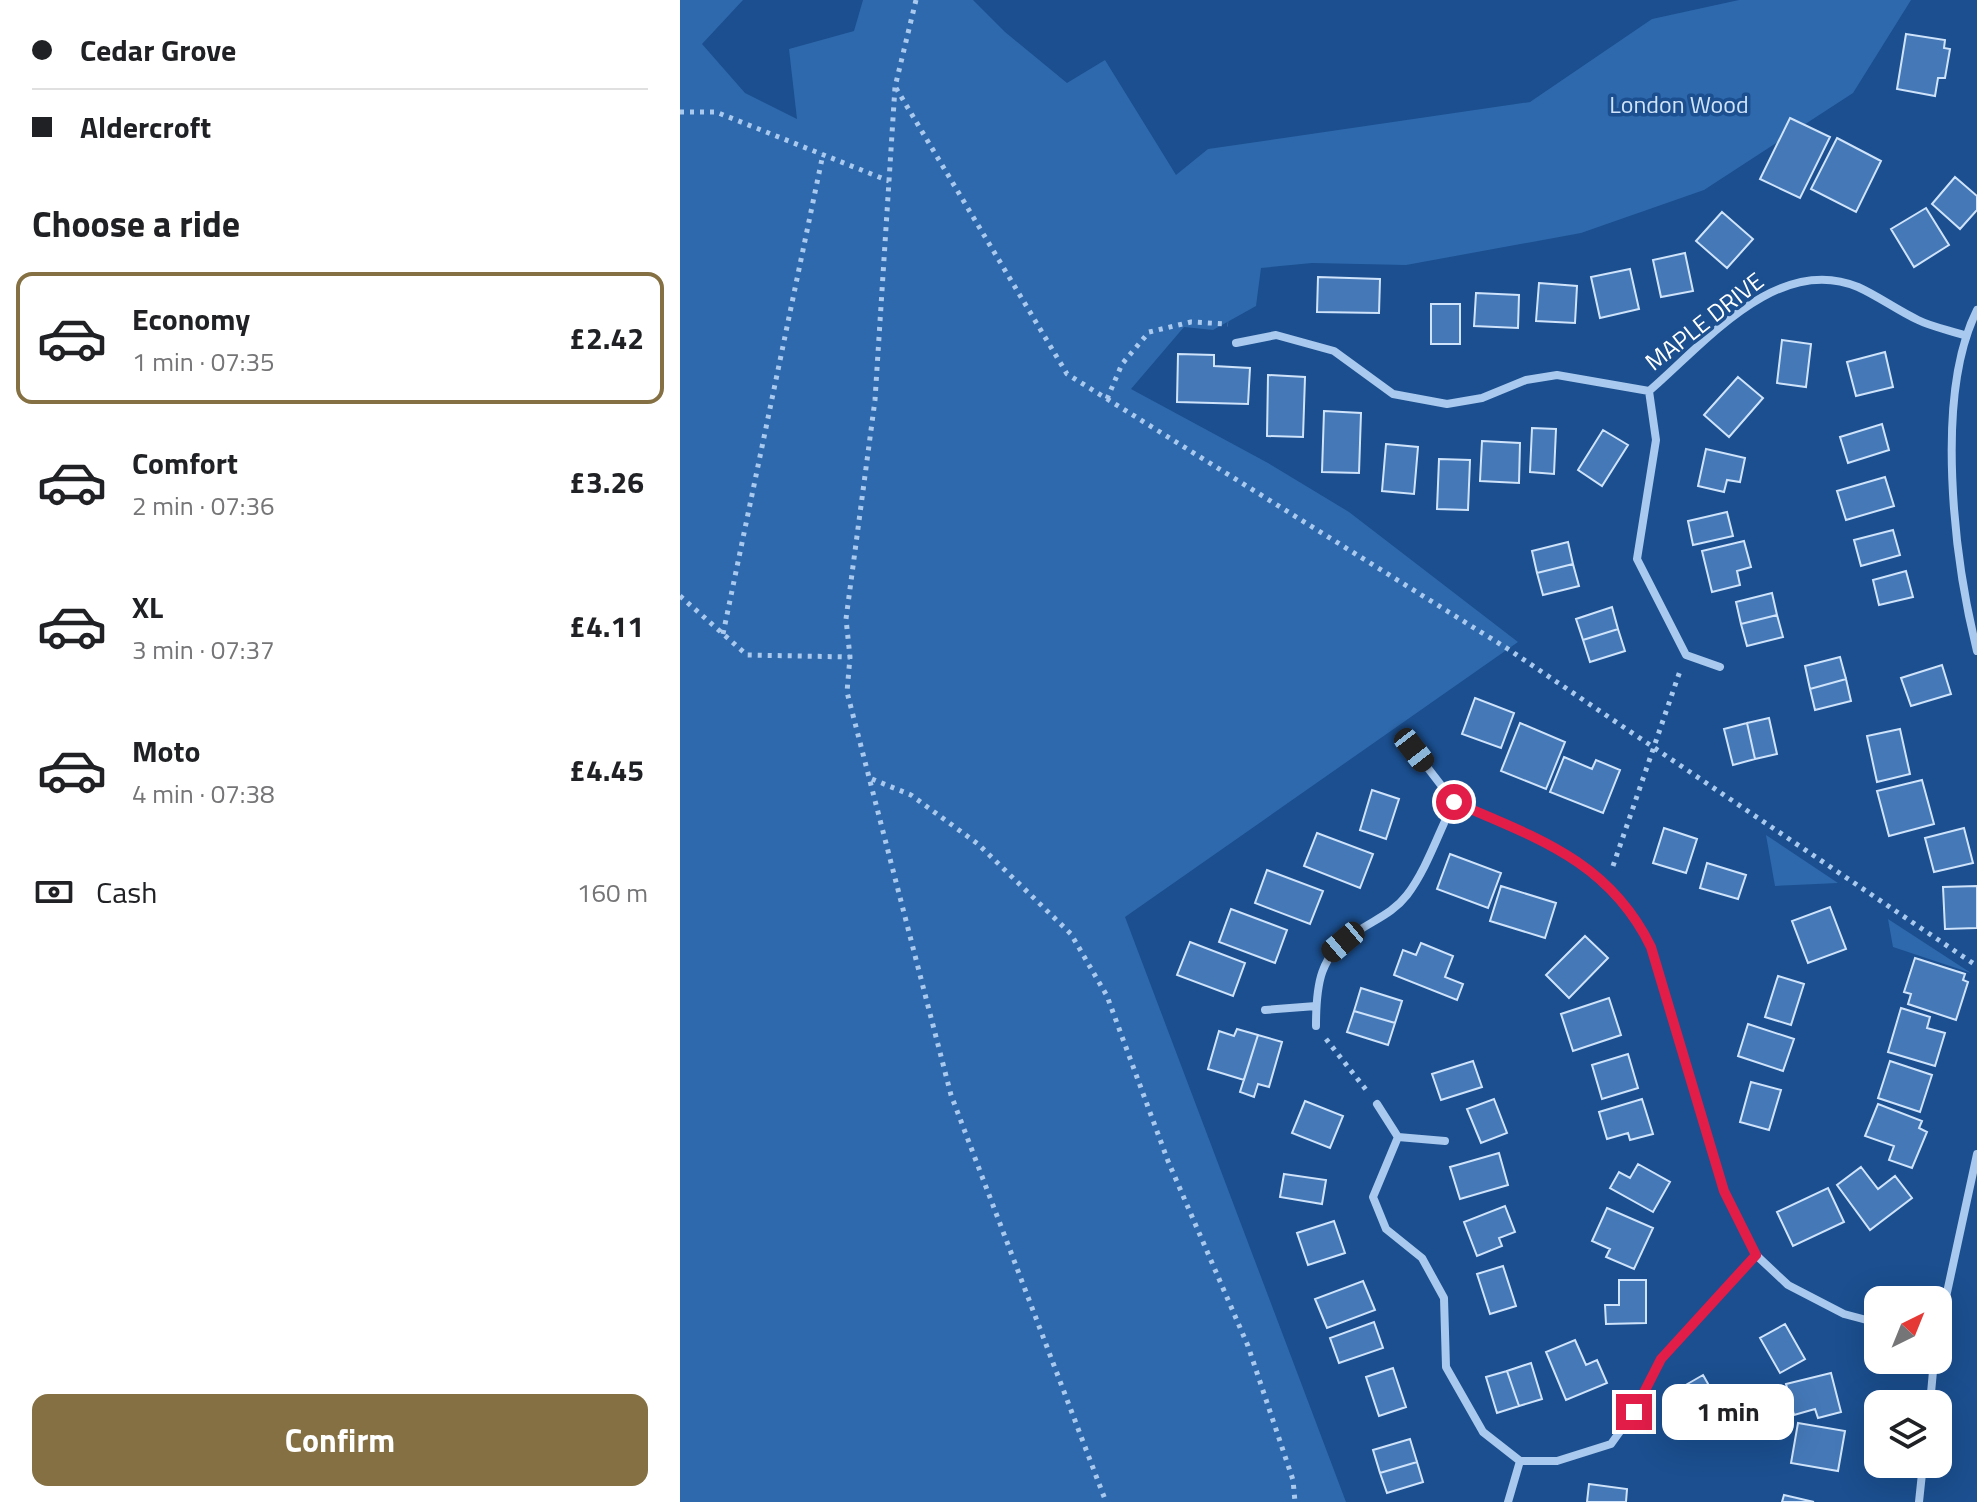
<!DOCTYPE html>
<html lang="en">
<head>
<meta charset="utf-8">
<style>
  :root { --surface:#fff; --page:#f6f6f6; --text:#202124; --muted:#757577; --line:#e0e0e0; --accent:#847042 }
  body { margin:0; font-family:"Titillium Web",sans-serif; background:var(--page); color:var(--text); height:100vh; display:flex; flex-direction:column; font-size:30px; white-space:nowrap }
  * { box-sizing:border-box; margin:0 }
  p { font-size:26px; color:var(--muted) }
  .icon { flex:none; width:44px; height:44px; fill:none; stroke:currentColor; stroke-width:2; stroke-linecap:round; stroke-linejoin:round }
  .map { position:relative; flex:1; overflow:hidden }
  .sheet { display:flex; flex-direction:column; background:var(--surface); width:680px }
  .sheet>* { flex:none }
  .top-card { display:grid; align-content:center; height:176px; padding:0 32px; background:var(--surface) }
  .needle { width:52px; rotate:43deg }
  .buttons { position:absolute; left:1184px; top:1286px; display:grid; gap:16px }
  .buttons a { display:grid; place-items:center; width:88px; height:88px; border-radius:16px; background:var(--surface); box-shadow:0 8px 32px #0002; font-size:40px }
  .end { position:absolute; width:36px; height:36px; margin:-18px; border:10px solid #e11d48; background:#fff; box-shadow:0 0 0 4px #fff }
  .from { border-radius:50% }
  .bubble { position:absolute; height:56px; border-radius:16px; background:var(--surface); box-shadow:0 8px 32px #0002; font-size:26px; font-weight:700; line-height:56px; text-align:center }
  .car { position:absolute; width:24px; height:48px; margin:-24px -12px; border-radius:10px; box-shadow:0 0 6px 2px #0007; background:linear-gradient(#222 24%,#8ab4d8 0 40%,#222 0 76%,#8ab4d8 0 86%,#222 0) }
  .top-card b { display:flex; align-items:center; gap:28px; height:76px; font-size:30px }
  .top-card b+b { border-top:2px solid var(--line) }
  .top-card i { width:20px; height:20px; background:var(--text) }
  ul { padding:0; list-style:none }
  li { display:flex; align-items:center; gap:24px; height:132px; margin:0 16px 12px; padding:0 16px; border:4px solid transparent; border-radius:16px }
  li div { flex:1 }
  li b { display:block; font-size:30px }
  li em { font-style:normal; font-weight:700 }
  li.selected { border-color:var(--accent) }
  li>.icon { width:72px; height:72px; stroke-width:1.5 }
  h2 { padding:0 32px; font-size:36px; line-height:96px }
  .pay { display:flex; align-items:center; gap:20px; height:88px; padding:0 32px; font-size:30px }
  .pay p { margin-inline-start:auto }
  .action { display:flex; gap:16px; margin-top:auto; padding:16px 32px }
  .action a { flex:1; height:92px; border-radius:16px; background:var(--accent); color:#fff; font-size:32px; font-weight:700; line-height:92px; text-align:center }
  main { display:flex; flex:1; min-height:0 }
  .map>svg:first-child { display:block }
  .green { fill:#2e69ad }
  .building { fill:#4478b7; stroke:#cfe3fa; stroke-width:2 }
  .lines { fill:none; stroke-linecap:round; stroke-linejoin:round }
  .path { stroke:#a9c9ee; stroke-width:5; stroke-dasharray:4 6; stroke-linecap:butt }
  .street { stroke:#a9c9ee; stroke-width:8 }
  .route { stroke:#e11d48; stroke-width:10 }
  .labels { text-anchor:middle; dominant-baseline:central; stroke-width:7; stroke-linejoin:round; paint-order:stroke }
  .park-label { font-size:24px; fill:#cfe3fa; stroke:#1b4f8f }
  .street-label { font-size:24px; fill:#fff; stroke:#1b4f8f }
</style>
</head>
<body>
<main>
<section class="sheet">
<div class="top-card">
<b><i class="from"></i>Cedar Grove</b>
<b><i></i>Aldercroft</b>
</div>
<h2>Choose a ride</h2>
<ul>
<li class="selected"><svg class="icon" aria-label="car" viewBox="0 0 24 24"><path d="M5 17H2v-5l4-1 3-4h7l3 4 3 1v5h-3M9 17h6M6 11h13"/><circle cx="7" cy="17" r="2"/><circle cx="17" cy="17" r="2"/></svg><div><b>Economy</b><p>1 min · 07:35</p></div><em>£2.42</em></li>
<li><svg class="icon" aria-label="car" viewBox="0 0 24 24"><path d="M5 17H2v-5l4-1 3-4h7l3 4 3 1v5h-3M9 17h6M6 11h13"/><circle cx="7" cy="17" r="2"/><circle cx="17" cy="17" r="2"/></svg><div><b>Comfort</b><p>2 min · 07:36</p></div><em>£3.26</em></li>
<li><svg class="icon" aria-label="car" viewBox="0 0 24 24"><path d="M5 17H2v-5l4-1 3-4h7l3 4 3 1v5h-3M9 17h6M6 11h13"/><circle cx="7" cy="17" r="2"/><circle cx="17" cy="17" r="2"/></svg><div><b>XL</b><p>3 min · 07:37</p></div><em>£4.11</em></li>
<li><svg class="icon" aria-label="car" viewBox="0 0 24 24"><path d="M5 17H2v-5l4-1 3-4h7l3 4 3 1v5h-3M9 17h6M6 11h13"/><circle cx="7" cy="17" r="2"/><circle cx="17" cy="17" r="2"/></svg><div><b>Moto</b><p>4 min · 07:38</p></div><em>£4.45</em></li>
</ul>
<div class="pay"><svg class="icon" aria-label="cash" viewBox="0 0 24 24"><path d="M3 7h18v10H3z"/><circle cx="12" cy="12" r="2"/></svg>Cash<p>160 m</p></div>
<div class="action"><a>Confirm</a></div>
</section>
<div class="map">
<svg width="1297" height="1502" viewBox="0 0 1297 1502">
  <rect width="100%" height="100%" fill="#1b4f8f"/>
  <path class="green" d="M0,0H63L22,44L65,93L117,119L109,49L174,31L183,0H293L325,32L387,83L425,60L496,175L528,149L850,102L972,19L1059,0H1231L1173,93L1024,190L901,233L726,265L632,263L581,268L576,306L533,330L504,327L451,389L588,463L669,512L838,642L445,917L666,1502H0Z
    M1086,835L1158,883L1095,886Z
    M1208,919L1291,973L1213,947Z"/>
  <path class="building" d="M1226,34L1265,40L1264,48L1270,49L1265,78H1258L1255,96L1217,89Z
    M1110,118L1150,137L1120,198L1080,179Z
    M1157,138L1201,161L1176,212L1131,189Z
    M1275,177L1297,196V210L1280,229L1252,204Z
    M1246,208L1269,245L1234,267L1211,229Z
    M1042,212L1073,239L1047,268L1016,241Z
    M1005,253L1013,291L981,297L973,260Z
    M950,269L959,309L920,318L911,277Z
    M638,277L700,279L699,313L637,312Z
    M859,283L897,286L895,323L856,321Z
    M796,293L839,295L838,328L794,326Z
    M751,304H780V344H751Z
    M1102,340L1131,344L1126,387L1097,383Z
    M1205,352L1213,387L1176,396L1167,362Z
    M498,354L534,355V366L570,368L568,404L497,402Z
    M588,375L625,377L623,437L587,436Z
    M1058,377L1083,398L1049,437L1024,415Z
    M644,411L681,413L679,473L642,472Z
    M1202,424L1209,450L1168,463L1160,437Z
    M852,428L876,429L874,474L850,472Z
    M923,430L948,445L922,486L898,470Z
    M802,441L840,443L839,483L800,481Z
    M706,444L738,447L734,494L702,491Z
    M1026,449L1065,458L1060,482L1047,480L1044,492L1018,486Z
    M759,459L790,460L788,510L757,509Z
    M1205,477L1214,506L1166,520L1157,491Z
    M1047,512L1053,536L1013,545L1008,521Z
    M1213,530L1220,555L1181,566L1174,540Z
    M1064,541L1071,567L1057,571L1060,585L1032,592L1022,551Z
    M888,542L893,564L857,573L852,551Z
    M893,564L899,586L863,595L857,573Z
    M1226,571L1233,597L1199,605L1193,580Z
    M1092,593L1097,615L1061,624L1056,602Z
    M932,607L938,629L903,640L896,619Z
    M1097,615L1103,637L1067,646L1061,624Z
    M938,629L945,651L910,662L903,640Z
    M1160,657L1166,679L1130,689L1125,666Z
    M1262,665L1271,694L1231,706L1221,678Z
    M1166,679L1171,701L1135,710L1130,689Z
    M795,698L834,713L821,748L782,734Z
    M1089,718L1097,754L1075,759L1067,723Z
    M840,723L885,742L866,789L821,771Z
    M1067,723L1075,759L1053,765L1044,729Z
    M1220,729L1230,774L1197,782L1187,736Z
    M884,757L912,769L916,760L940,770L923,813L870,792Z
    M1242,780L1254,824L1209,836L1197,791Z
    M692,790L719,799L706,839L680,830Z
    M984,828L1017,839L1006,873L973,863Z
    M1284,828L1293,863L1254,872L1245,838Z
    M637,833L693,854L680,888L624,866Z
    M770,854L821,873L808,908L757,889Z
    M1027,863L1066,875L1058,899L1020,888Z
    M587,870L643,891L630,924L575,903Z
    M821,886L876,903L865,938L810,921Z
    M1297,886V928L1265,929L1263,887Z
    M1150,907L1166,949L1128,963L1112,921Z
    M551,909L607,930L595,963L539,942Z
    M905,936L928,958L889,998L866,975Z
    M510,942L565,963L553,996L497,975Z
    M741,943L773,956L765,977L783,984L777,1000L714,975L723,950L736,955Z
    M1235,958L1285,974L1283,980L1288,982L1276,1020L1228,1004L1231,994L1224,992Z
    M1098,976L1124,984L1111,1025L1085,1017Z
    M681,988L722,1001L715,1023L674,1011Z
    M929,998L941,1035L893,1051L881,1014Z
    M1221,1008L1250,1017L1247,1028L1265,1033L1255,1066L1208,1052Z
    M674,1011L715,1023L708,1045L667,1032Z
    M1068,1024L1114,1039L1103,1071L1058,1056Z
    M557,1029L578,1035L564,1080L528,1069L539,1031L554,1036Z
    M578,1035L602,1042L589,1087L578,1084L574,1097L560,1092Z
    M948,1054L958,1088L922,1099L912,1065Z
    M793,1061L802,1087L761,1100L752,1074Z
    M1210,1061L1252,1075L1240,1112L1198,1098Z
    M1071,1082L1101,1090L1089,1130L1060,1122Z
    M814,1099L827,1133L801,1143L787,1109Z
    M962,1099L973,1134L950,1140L948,1133L927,1139L919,1112Z
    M625,1101L663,1116L650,1148L612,1133Z
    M1198,1104L1242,1121L1239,1128L1247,1132L1232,1168L1209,1160L1214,1146L1185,1136Z
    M819,1153L828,1185L780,1199L770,1167Z
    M958,1164L990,1182L973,1212L930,1188L939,1172L950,1178Z
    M1181,1167L1198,1189L1215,1176L1232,1198L1190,1230L1157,1185Z
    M604,1174L646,1180L642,1204L600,1197Z
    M1148,1188L1164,1222L1113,1246L1097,1212Z
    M825,1206L835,1232L819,1238L822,1246L797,1256L784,1222Z
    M927,1208L973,1228L954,1269L926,1257L930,1249L912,1241Z
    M654,1221L665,1253L628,1265L617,1233Z
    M823,1266L836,1306L810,1314L797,1274Z
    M939,1280H966V1323L926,1324L925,1305H939Z
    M683,1281L695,1310L647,1328L635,1299Z
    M694,1322L703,1348L659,1363L650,1338Z
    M1105,1324L1125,1359L1100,1373L1080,1338Z
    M895,1340L906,1365L917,1360L927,1383L886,1400L866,1352Z
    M851,1363L862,1399L839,1406L827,1371Z
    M713,1368L726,1407L699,1416L686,1377Z
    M827,1371L839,1406L817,1413L806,1377Z
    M1151,1373L1161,1412L1138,1418L1135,1409L1114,1415L1106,1384Z
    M1023,1375L1043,1410L1009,1428L990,1394Z
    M1118,1423L1165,1431L1158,1471L1111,1463Z
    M730,1439L737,1462L700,1473L693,1450Z
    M737,1462L743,1482L707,1493L700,1473Z
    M909,1484L947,1489L946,1502H907Z
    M1104,1495L1134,1502H1102Z"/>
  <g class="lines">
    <path class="path" d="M236,0L215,87L195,400L166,619L170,657L167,692L271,1095L426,1502
      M216,88L387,374L828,649L1297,966
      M0,112H36L209,181
      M427,399L442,364L469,332L511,322L548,324
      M0,596L67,655L170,657
      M43,634L143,154
      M192,779L231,795L298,844L391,934L427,996L488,1161L568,1346L613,1480L615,1502
      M933,866L1000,671
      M646,1039L687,1091"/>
    <path class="street" d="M1297,310C1254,396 1274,559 1297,651
      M556,343L596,335L654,351L713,394L767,404L802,398L846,380L877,375L969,391C1024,344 1097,253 1178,287C1198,296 1217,310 1238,320C1252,327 1269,330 1284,335
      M969,391L976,440L957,559L1006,655L1040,667
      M734,750L774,802
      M585,1010L636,1006
      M636,1026C636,985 639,954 678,931C696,919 713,913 727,895C747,869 759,831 774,802C858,839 927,860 971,947L1044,1191L1076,1255L1108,1285L1164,1314L1198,1323
      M697,1104L718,1137L693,1197L706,1229L742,1258L764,1298L766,1367L803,1432L840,1461H877L931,1444L954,1412L981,1359L1076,1255
      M718,1137L765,1141
      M1258,1334L1297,1154
      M1250,1404L1254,1360
      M828,1502L840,1461
      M1239,1502L1243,1464"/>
  </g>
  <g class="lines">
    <path class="route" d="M774,802C857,838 929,861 971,947L1044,1191L1076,1255L981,1359L954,1412"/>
  </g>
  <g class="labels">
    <g class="park-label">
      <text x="999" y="104">London Wood</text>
    </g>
    <g class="street-label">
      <text transform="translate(1024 321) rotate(-38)">MAPLE DRIVE</text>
    </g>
  </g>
</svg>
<div class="buttons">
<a><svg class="needle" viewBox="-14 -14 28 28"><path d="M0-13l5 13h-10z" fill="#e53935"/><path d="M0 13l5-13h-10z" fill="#757577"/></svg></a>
<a><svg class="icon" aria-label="layers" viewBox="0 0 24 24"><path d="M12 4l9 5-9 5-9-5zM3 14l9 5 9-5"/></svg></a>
</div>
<i class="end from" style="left:774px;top:802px"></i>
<i class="end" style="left:954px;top:1412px"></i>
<div class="bubble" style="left:982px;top:1384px;width:132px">1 min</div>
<i class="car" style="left:734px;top:750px;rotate:142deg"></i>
<i class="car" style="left:663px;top:942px;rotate:230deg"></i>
</div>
</main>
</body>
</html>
